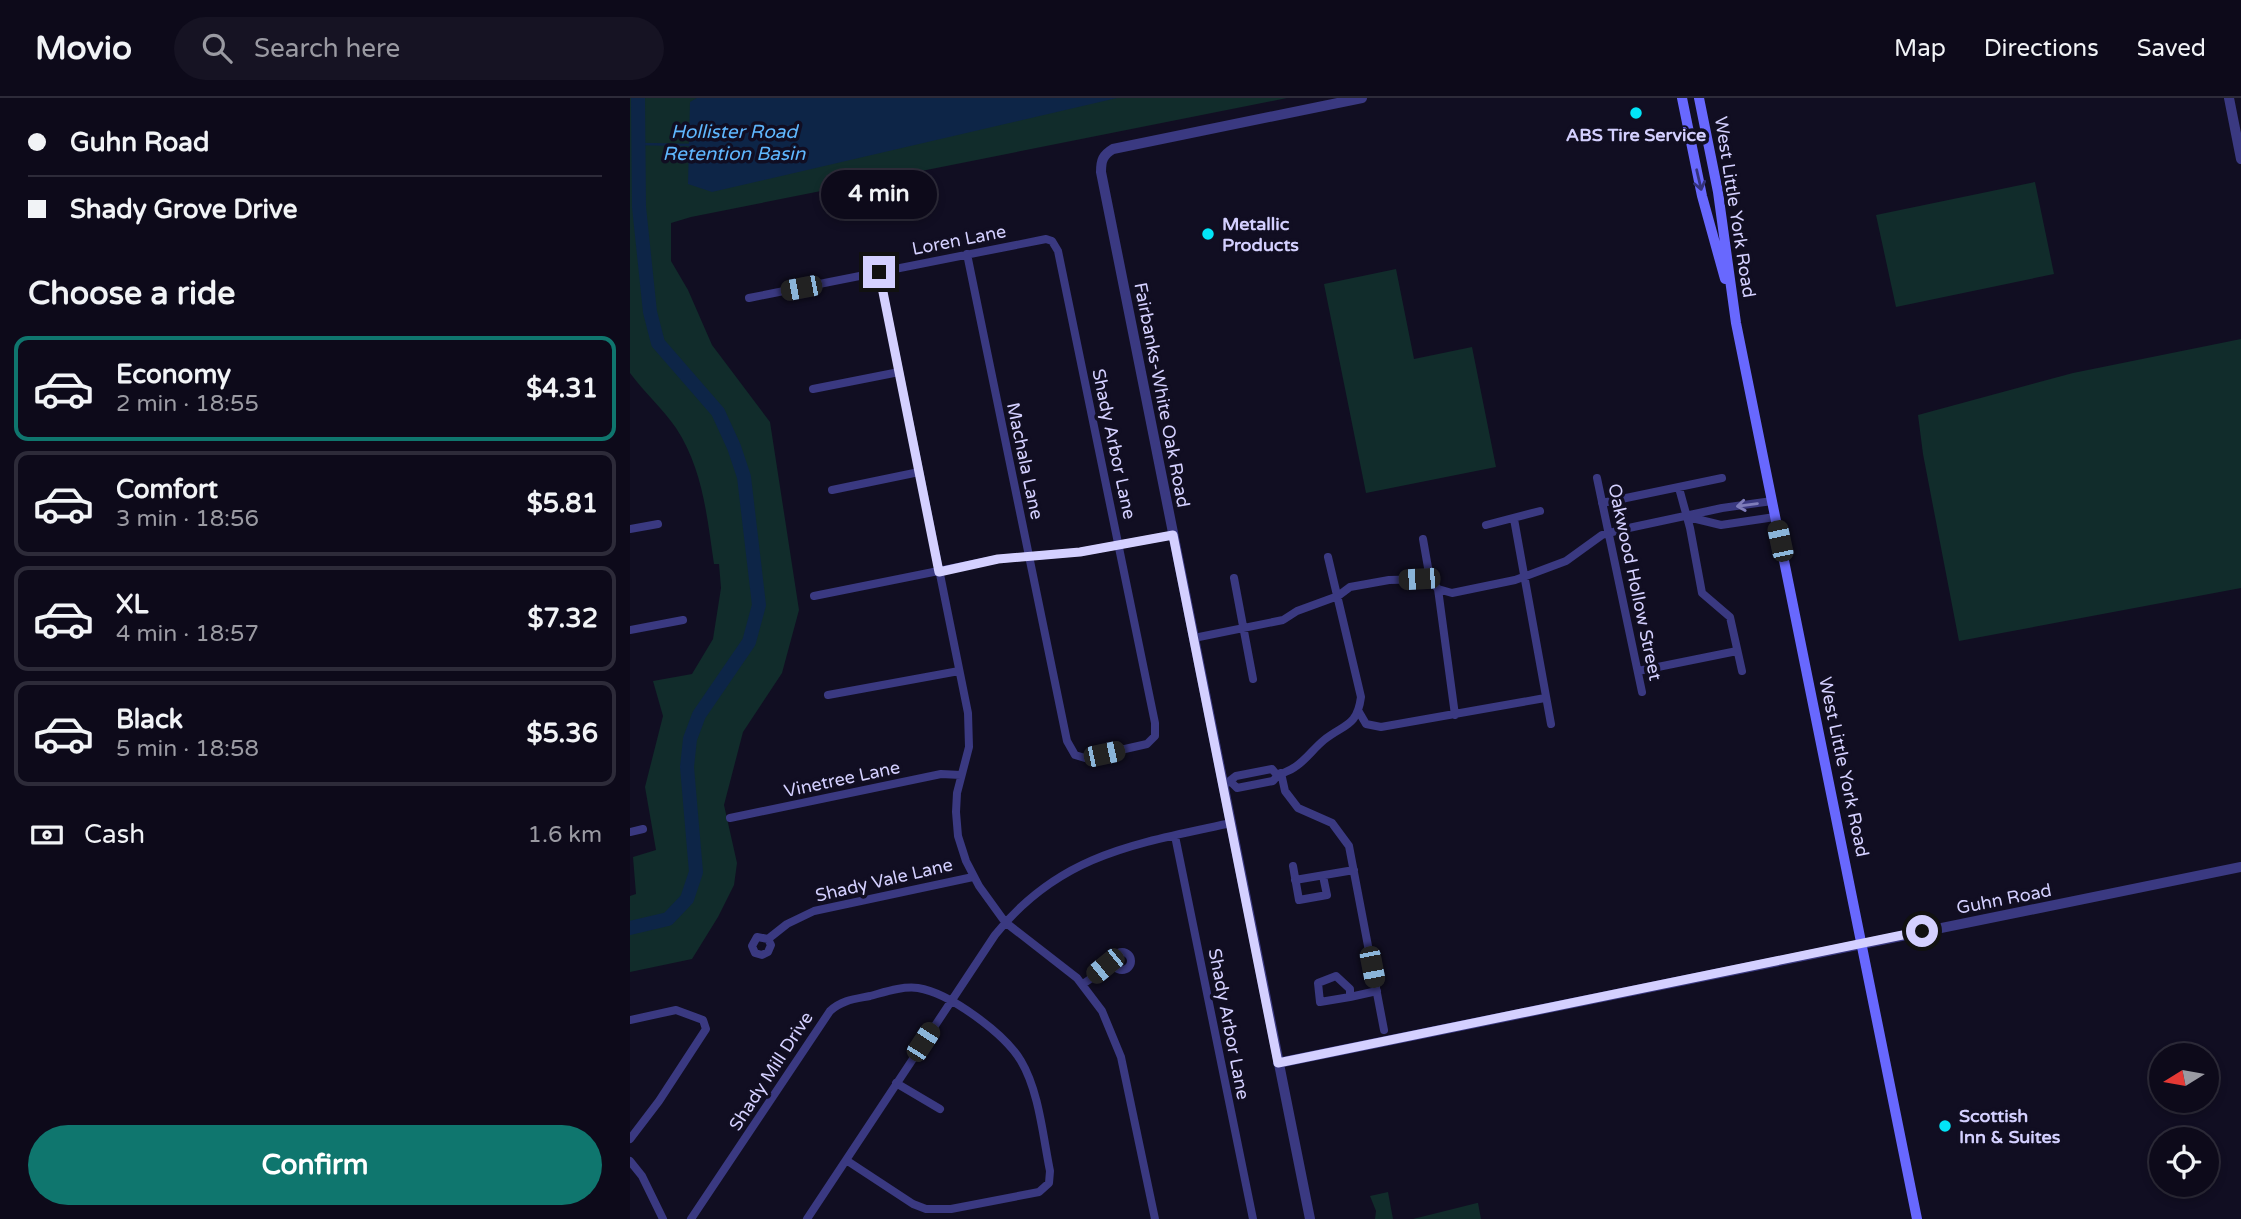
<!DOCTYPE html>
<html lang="en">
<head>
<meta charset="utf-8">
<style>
  :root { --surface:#0d0a1a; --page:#161323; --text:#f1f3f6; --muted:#9a9aa2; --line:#2d2b39; --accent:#0f766e }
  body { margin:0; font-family:"Varela Round",sans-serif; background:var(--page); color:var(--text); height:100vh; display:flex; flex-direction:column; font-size:26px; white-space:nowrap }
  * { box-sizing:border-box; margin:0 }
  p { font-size:23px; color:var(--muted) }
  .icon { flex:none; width:38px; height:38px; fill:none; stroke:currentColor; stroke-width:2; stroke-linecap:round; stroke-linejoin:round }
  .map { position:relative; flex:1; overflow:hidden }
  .details { display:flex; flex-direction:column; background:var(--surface); width:630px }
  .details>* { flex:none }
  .top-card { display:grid; align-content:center; height:154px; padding:0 28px; background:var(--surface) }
  .needle { width:46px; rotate:259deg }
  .fabs { position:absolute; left:1519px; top:945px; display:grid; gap:14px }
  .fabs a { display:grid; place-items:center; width:70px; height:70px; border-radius:50%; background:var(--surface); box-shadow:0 4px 10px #0003,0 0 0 2px var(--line); font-size:35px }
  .end { position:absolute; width:32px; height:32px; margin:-16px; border:9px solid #d4d0ff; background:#111; box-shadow:0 0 0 4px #111 }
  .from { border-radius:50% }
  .bubble { position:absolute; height:49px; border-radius:24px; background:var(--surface); box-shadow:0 4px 10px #0003,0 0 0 2px var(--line); font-size:23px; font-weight:800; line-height:49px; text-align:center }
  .car { position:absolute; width:21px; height:42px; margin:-21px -10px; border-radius:9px; box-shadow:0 0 5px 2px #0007; background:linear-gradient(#222 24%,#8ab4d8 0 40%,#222 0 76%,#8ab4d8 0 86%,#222 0) }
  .top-card b { display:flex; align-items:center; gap:24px; height:66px; font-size:26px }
  .top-card b+b { border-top:2px solid var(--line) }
  .top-card i { width:18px; height:18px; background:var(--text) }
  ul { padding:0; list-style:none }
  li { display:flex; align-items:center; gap:21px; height:105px; margin:0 14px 10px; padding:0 14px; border:4px solid var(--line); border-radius:14px }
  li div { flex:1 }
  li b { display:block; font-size:26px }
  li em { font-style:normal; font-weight:800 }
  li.selected { border-color:var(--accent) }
  li>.icon { width:63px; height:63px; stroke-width:1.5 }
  h2 { padding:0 28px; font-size:32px; line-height:84px }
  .pay { display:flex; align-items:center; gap:18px; height:77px; padding:0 28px; font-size:26px }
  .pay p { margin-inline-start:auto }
  .primary-button { display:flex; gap:14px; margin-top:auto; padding:14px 28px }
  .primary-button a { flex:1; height:80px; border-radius:42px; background:var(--accent); color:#fff; font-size:28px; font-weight:800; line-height:80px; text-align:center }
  header { display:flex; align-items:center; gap:42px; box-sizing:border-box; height:98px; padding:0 35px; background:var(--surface); border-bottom:2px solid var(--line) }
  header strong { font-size:33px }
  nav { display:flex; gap:38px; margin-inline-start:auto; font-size:24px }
  .search { width:490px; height:63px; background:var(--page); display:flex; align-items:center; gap:18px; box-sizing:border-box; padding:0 24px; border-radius:38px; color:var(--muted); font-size:26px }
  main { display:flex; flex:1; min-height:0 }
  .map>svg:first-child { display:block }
  .green { fill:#112c2b }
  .water { fill:#0d2547 }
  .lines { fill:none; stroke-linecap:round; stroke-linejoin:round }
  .stream { stroke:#0d2547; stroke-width:2.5 }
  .river { stroke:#0d2547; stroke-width:14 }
  .minor { stroke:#3a3981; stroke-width:8 }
  .tertiary { stroke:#3a3981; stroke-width:10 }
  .secondary { stroke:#6868fe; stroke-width:10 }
  .oneway { stroke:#34327a }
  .oneway2 { stroke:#7f7dba }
  .route { stroke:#d4d0ff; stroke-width:9 }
  .poi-dot { fill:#02e5f8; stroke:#110e22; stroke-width:2.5 }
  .labels { text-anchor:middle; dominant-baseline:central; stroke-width:7; stroke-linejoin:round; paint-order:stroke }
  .poi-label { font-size:18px; font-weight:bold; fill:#d4d0ff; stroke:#110e22; text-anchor:start }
  .street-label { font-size:18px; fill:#d4d0ff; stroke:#110e22 }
  .water-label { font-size:19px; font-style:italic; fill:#5fb7fe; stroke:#110e22 }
</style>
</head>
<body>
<header>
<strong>Movio</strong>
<div class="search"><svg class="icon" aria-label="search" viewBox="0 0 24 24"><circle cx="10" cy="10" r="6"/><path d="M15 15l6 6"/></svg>Search here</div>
<nav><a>Map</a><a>Directions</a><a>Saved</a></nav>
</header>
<main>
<section class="details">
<div class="top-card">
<b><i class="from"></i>Guhn Road</b>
<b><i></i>Shady Grove Drive</b>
</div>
<h2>Choose a ride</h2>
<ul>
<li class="selected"><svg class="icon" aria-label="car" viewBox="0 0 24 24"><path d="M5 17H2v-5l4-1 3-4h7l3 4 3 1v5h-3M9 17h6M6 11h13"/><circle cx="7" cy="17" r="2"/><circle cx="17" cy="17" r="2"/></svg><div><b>Economy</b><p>2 min · 18:55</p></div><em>$4.31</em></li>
<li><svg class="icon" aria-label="car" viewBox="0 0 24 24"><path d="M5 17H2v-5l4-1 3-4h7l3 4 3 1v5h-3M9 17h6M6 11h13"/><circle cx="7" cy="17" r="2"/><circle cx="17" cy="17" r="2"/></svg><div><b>Comfort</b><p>3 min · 18:56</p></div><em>$5.81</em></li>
<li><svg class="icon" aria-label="car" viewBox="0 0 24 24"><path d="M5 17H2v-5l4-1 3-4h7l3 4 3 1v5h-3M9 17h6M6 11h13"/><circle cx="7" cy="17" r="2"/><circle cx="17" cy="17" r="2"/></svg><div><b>XL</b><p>4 min · 18:57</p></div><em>$7.32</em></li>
<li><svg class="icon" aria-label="car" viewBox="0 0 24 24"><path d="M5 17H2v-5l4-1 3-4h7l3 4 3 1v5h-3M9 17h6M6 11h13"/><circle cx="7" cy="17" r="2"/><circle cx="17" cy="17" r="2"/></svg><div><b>Black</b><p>5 min · 18:58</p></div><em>$5.36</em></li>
</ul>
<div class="pay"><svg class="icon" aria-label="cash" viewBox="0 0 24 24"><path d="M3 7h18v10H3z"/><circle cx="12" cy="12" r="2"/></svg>Cash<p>1.6 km</p></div>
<div class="primary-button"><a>Confirm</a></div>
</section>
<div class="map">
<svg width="1611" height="1121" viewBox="0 0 1611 1121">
  <rect width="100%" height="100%" fill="#110e22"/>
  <path class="green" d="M0,0H657L61,119L41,125V163L58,192L82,247L140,324L169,512L152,575L113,634L94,707L107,765L104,787L88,819L62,861L0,874V798L6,796L3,759L26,752L15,689L33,618L23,583L62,576L83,541L91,490L89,466H84C77,419 73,371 46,330C33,311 14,294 0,275Z
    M1405,84L1424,176L1266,209L1246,117Z
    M766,171L784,261L842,249L866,369L736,395L694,186Z
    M1611,241V490L1329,543L1293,356L1288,317L1443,275Z
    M758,1094L763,1121H745L746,1113L740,1098Z
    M848,1105L851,1121H783L847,1105Z"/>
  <path class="water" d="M67,0H487L82,94L58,86L60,4Z"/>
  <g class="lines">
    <path class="stream" d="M9,46L63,47"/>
    <path class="river" d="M0,830L38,821L57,801L66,774L57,669L60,641L69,617L119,544L129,507L114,379L104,349L88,314L28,245L20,214L9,109L8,0"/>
    <path class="minor" d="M249,174L338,615L339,649L327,695L326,714L328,738L336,763L349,788L375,824L447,880L472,913L491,959L525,1121
      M119,200L416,141L422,143L428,153L525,625V638L517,646L455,660L445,657L437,643L337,156
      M183,291L269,274
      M967,380L1012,594
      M1049,390L1060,430L1072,495L1100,519L1112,573
      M202,392L289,374
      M972,405L1092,380
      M1058,419L1091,427L1145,419
      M884,421L921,626
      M856,427L910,413
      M0,431L28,426
      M793,441L800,481L808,491L825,617
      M604,480L623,581
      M808,491L822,495L885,482L936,463L972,437L994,431L1092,410L1142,403
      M184,498L368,461L450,454L543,437
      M0,532L53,522
      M564,540L653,522L667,513L708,498L720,489L759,482L800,481
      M1008,573L1107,553
      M198,597L329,573
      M729,614L736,626L751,629L915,600
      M651,675L655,693L668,710L702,725L719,748L754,932
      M601,684L607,690L643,683C649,674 657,675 665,669C676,662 684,650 694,642C714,626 727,629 731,599L698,459
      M597,685L606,678L642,671L647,677
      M100,720L311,676L331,677
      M0,734L13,731
      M545,738L623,1121
      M663,768L669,802L697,797L693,778
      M665,782L724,772
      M138,841L141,847L138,854L132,857L125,855L122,848L127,839L138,841L157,826L184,813L343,779
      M483 863a9 9 0 1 1 18 0a9 9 0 1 1-18 0Z
      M706,878L720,891V899L690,904L688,885Z
      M453,886L483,865
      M720,899L747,893
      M0,922L46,912L73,922L76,931L29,1003L0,1041
      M266,985L310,1011
      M0,1063L12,1078L33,1121
      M61,1121L200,913C212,902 225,901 240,898C255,894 272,888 288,890C320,895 375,936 391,963C409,993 413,1039 420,1073L419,1085L409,1094L321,1111H296L283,1106L216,1062
      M177,1121L365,837C430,756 505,746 601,725"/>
    <path class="tertiary" d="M1599,0L1611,61
      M648,965L1611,769
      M680,1121L471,74C471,62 473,57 483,51L732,0"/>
    <path class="secondary" d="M1052,0L1072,98L1095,181
      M1069,0L1088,94L1106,225L1287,1121"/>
  </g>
  <defs><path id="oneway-shaft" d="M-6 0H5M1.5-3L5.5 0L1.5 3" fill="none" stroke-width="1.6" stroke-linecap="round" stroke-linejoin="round" transform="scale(1.75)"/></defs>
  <use class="oneway" href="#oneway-shaft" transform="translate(1069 82) rotate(77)"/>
  <use class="oneway2" href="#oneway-shaft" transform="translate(1117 407) rotate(172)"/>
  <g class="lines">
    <path class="route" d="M249,174L309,474L368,461L450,454L543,437L648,965L1292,833"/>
  </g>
  <g class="poi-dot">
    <circle cx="1006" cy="15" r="7"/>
    <circle cx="578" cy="136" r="7"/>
    <circle cx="1315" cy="1028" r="7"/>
  </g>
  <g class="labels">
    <g class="poi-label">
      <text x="1006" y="37" text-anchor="middle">ABS Tire Service</text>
      <text x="592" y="126">Metallic<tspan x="592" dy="21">Products</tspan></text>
      <text x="1329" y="1018">Scottish<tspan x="1329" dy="21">Inn &amp; Suites</tspan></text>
    </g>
    <g class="street-label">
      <text transform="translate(1105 109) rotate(81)">West Little York Road</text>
      <text transform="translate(329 142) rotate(-11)">Loren Lane</text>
      <text transform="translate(532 297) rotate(79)">Fairbanks-White Oak Road</text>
      <text transform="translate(484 346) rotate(78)">Shady Arbor Lane</text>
      <text transform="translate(395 363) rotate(78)">Machala Lane</text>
      <text transform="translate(1005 484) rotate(78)">Oakwood Hollow Street</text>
      <text transform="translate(1214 669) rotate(78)">West Little York Road</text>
      <text transform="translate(212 681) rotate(-12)">Vinetree Lane</text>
      <text transform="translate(254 782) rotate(-13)">Shady Vale Lane</text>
      <text transform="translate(1374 801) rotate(-11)">Guhn Road</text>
      <text transform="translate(599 926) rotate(79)">Shady Arbor Lane</text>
      <text transform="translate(141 973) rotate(-57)">Shady Mill Drive</text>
    </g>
    <g class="water-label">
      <text x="104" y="34">Hollister Road<tspan x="104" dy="22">Retention Basin</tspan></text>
    </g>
  </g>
</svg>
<div class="fabs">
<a><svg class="needle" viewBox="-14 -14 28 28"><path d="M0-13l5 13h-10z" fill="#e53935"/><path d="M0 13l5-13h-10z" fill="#9a9aa2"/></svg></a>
<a><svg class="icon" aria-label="locate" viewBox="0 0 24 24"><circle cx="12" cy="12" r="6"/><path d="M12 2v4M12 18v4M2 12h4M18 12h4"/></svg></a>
</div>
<i class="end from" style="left:1292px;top:833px"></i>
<i class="end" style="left:249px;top:174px"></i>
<div class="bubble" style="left:191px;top:72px;width:116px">4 min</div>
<i class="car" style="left:171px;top:190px;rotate:259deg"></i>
<i class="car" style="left:1150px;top:443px;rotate:348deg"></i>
<i class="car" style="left:789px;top:481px;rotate:267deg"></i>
<i class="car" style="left:474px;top:656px;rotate:78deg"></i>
<i class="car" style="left:475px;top:868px;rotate:231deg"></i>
<i class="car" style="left:742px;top:869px;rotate:169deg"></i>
<i class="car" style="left:293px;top:944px;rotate:33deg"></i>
</div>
</main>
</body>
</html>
